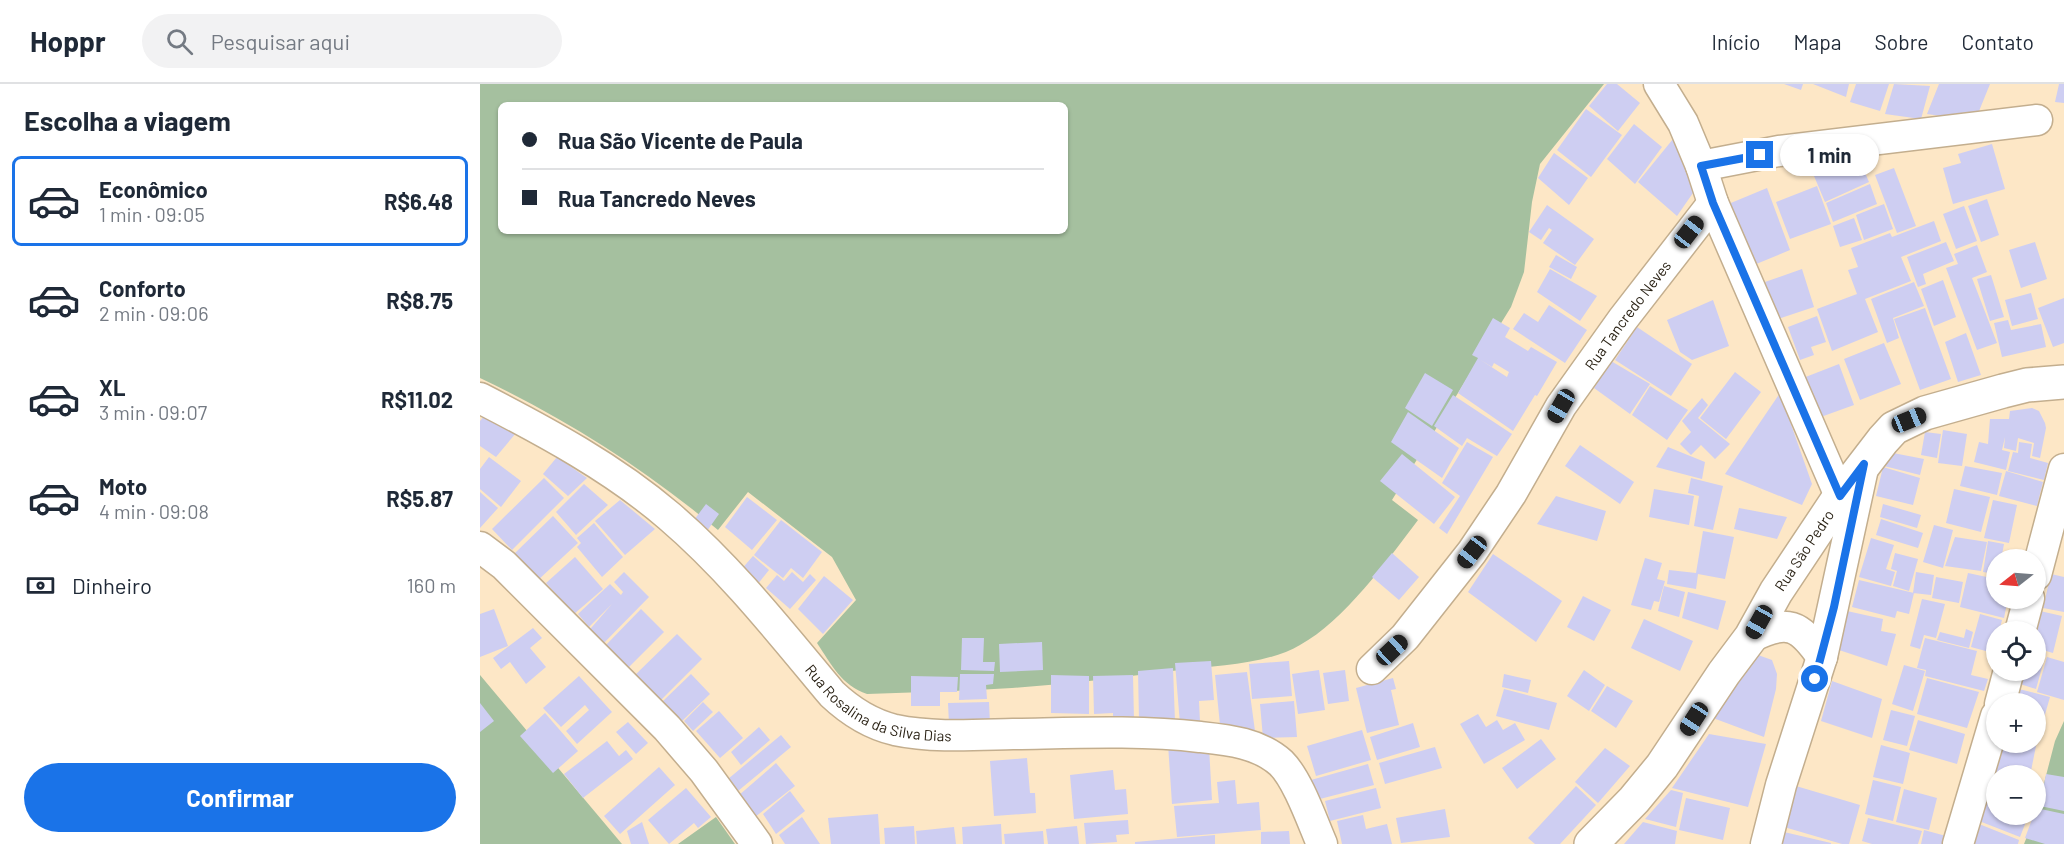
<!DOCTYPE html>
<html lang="pt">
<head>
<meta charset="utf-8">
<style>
  :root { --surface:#fff; --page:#f2f2f3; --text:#1f2937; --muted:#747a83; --line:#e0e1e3; --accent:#1a73e8 }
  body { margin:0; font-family:Barlow,sans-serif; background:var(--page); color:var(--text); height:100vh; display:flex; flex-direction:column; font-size:22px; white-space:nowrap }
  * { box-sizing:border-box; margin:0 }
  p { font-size:20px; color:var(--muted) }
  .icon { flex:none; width:33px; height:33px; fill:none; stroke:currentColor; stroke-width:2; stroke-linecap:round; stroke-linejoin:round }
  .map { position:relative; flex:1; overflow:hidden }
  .sheet { display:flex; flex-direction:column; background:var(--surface); width:480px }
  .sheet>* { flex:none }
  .hud { position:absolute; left:18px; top:18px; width:570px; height:132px; border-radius:9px; box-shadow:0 2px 4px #0004; display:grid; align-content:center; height:132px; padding:0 24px; background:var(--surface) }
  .needle { width:39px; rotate:253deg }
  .buttons { position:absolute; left:1506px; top:465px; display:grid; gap:12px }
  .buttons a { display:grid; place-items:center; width:60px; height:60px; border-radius:50%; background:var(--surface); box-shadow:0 2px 4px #0004; font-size:30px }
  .end { position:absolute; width:27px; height:27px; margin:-14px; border:8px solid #1a73e8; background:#fff; box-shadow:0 0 0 3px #fff }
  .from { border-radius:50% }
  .bubble { position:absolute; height:42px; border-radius:21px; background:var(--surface); box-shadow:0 2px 4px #0004; font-size:20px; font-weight:700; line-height:42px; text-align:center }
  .car { position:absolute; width:18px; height:36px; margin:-18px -9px; border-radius:8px; box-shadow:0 0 4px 2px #0007; background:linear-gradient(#222 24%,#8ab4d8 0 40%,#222 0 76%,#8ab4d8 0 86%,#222 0) }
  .hud b { display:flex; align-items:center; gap:21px; height:57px; font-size:22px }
  .hud b+b { border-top:2px solid var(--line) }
  .hud i { width:15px; height:15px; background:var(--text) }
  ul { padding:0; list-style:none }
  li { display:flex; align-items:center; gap:18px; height:90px; margin:0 12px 9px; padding:0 12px; border:3px solid transparent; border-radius:9px }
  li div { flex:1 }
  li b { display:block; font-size:22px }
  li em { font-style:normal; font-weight:700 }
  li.on { border-color:var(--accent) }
  li>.icon { width:54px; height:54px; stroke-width:1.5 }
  h2 { padding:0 24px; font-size:27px; line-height:72px }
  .pay { display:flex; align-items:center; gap:15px; height:66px; padding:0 24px; font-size:22px }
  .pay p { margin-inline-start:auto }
  .primary-button { display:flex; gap:12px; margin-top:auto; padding:12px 24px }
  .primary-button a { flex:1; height:69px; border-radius:36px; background:var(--accent); color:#fff; font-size:24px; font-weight:700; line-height:69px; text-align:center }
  header { display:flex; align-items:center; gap:36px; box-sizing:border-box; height:84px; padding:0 30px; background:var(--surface); border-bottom:2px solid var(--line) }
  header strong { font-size:28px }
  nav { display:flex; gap:33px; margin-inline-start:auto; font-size:21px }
  .search { width:420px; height:54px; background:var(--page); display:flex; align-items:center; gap:15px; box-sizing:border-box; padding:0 21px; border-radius:33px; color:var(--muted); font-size:22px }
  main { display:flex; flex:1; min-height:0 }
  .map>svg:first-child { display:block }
  .green { fill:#a5c09f; fill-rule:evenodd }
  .building { fill:#cecef2; fill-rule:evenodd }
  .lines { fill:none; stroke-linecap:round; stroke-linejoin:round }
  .minor-casing { stroke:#c3ae8e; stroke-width:33 }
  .tertiary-casing { stroke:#c3ae8e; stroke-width:36 }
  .minor { stroke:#fff; stroke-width:30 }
  .tertiary { stroke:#fff; stroke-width:33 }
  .route { stroke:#1a73e8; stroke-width:8 }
  .labels { text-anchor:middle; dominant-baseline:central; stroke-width:5; stroke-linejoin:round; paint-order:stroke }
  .street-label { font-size:15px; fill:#2a2215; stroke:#fff }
</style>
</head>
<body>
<header>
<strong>Hoppr</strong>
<div class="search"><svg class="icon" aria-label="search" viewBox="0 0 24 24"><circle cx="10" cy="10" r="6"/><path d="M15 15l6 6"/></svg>Pesquisar aqui</div>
<nav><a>Início</a><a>Mapa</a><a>Sobre</a><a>Contato</a></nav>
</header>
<main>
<section class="sheet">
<h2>Escolha a viagem</h2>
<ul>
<li class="on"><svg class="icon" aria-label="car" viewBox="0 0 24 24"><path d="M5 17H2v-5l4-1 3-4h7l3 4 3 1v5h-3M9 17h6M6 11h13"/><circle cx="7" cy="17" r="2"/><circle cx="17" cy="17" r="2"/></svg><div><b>Econômico</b><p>1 min · 09:05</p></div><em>R$6.48</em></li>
<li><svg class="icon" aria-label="car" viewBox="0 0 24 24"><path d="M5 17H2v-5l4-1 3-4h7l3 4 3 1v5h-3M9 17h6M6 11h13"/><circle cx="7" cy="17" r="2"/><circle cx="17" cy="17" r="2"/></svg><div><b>Conforto</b><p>2 min · 09:06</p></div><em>R$8.75</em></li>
<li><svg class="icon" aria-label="car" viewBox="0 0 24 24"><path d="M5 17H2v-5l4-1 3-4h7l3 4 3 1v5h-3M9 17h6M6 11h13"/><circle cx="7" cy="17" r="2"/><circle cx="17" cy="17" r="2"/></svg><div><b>XL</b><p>3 min · 09:07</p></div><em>R$11.02</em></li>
<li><svg class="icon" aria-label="car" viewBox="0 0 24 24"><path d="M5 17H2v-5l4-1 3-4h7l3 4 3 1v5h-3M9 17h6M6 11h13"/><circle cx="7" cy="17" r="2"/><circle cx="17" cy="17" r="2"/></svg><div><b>Moto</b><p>4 min · 09:08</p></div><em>R$5.87</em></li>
</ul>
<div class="pay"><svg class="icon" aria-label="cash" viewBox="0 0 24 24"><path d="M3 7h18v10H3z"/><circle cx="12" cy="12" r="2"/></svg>Dinheiro<p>160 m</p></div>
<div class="primary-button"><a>Confirmar</a></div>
</section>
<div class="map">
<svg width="1584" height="760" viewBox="0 0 1584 760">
  <rect width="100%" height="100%" fill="#fde7c6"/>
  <path class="green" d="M0,0H1124L1060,80L1052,118L1044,188L1031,223L912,416L938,436C908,476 864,537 820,561C788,580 736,582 700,586C644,593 589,600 532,604C484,607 435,608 387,610C362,602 351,580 337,559L376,516L352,473L268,408L238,446C165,385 86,335 0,294ZM21,21H585V147H21Z
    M0,591L142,760H0Z
    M1584,637V760H1544L1556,730L1575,657Z
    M236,733L255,760H198Z"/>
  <path class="building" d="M1127,0H1137L1160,19L1138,47L1109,22Z
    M1304,0H1323L1321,6Z
    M1333,0H1369L1366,13Z
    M1376,0H1409L1400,27L1370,18Z
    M1414,0L1450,2L1441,35L1405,30Z
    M1459,0H1510L1495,37L1447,30Z
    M1579,0H1584V19L1575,18Z
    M1106,25L1142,51L1111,93L1077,66Z
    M1154,40L1182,63L1155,100L1127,75Z
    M1193,55L1215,106L1197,132L1158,98Z
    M1512,60L1525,105L1473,120L1463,84L1481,79L1478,70Z
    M1074,69L1108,94L1089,121L1058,94Z
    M1378,72L1389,98L1345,118L1334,92Z
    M1414,84L1436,142L1417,149L1395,91Z
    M1390,100L1397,120L1353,138L1346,119Z
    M1337,102L1351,140L1310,155L1296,118Z
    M1287,104L1310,166L1269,183L1246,121Z
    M1507,115L1519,151L1501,158L1488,122Z
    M1404,120L1413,145L1384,156L1376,131Z
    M1067,121L1114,155L1095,181L1063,159L1072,146L1069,144L1061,156L1049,148Z
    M1484,122L1497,157L1476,165L1463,130Z
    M1374,134L1382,156L1360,163L1353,142Z
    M1454,137L1461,157L1421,173L1431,197L1385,215L1398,248L1352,267L1337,225L1377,210L1368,186L1378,183L1371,164L1410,149L1412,153Z
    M1466,158L1474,177L1443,190L1446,200L1438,203L1427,173Z
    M1555,158L1567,195L1541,204L1529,166Z
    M1497,161L1507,188L1492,194L1517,259L1497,266L1466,184L1478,180L1474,170Z
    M1076,171L1097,183L1091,195L1069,183Z
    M1070,185L1117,212L1100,237L1057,208Z
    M1322,185L1334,223L1298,235L1285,198Z
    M1511,191L1524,233L1510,237L1497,195Z
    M1463,196L1476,233L1454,242L1441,205Z
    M1434,198L1444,222L1413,234L1419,254L1407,259L1391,215Z
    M1551,209L1558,235L1532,242L1525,216Z
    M1584,214V259L1573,263L1558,224Z
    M1233,216L1249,262L1212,276L1200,268L1187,236Z
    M1069,221L1107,246L1085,279L1033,245L1044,229L1058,238Z
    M1445,224L1471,295L1440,306L1414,235Z
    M1337,232L1346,258L1331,263L1334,271L1320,276L1308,243Z
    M1013,234L1030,244L1025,253L1048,267L1051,263L1077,278L1057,312L1055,311L1033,347L978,309L998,274L992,271ZM999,275L1012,283L1014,279L1029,288L1027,293Z
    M1528,236L1531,246L1561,240L1566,263L1522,273L1514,239Z
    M1157,243L1212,280L1191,312L1135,276Z
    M1486,249L1501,291L1478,298L1465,258Z
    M1404,259L1421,300L1380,316L1364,275Z
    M1131,277L1170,300L1150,330L1114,304Z
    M1359,280L1374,321L1338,334L1323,294Z
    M1255,288L1281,308L1246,355L1220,334Z
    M945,289L973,306L952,342L925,324Z
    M1170,302L1208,326L1187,356L1152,331Z
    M1300,309L1332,400L1322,421L1245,390Z
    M973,311L1032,350L1017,372L987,354L982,362L954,342Z
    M1222,314L1228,321L1218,334L1250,360L1235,375L1221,361L1211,371L1200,360L1211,348L1202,337Z
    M1552,324L1559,327L1565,339L1566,344L1560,374L1552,372L1554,359L1538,354L1536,367L1524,364L1525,353L1522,366L1530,368L1526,386L1494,378L1499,358L1508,360L1510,335H1529L1530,327Z
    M928,328L979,364L962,394L911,358Z
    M4,332L36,349L16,373L0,362V337Z
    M1463,346L1487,350L1482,382L1458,379Z
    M1445,348L1461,350L1457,374L1441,371Z
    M987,358L1013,373L967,450L959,444L980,412L962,399Z
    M1539,358L1552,360L1550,374L1568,379L1564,396L1528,387L1533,368L1538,369Z
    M1100,361L1154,398L1140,420L1085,382Z
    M1188,363L1225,378L1222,395L1176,383Z
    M1408,368L1444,375L1440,391L1404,382Z
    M922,370L975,413L954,440L900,397Z
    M9,373L41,397L21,423L0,405V385Z
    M77,373L107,394L88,412L63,390Z
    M1485,382L1522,389L1517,411L1480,402Z
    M1403,383L1440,394L1433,421L1396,412Z
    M1526,387L1563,398L1557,422L1519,412Z
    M64,394L84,414L32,466L12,445Z
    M1211,394L1243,402L1233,446L1214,442L1219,412L1208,409Z
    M104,400L128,421L96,451L76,428Z
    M1174,405L1214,412L1209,441L1169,433Z
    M1474,405L1510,413L1501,448L1466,439Z
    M0,408L18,424L0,444Z
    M1076,412L1126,427L1117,457L1057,440Z
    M267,413L297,436L272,466L245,443Z
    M140,416L175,445L145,471L115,437Z
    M1513,416L1537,421L1529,459L1504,454Z
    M226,420L239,430L227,447L214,436Z
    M1403,420L1441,431L1437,444L1400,433Z
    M1259,424L1307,433L1297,455L1254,445Z
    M73,432L98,459L57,497L35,469Z
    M1401,435L1443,449L1438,464L1396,451Z
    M301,436L342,468L323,494L311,484L303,494L274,471Z
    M114,439L143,473L122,493L97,463L101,459L97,454Z
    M1454,441L1473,446L1463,484L1443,478Z
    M1223,447L1254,453L1245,495L1218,490L1216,505L1187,500L1189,486L1216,489Z
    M1475,453L1507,458L1501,487L1465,482Z
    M1391,454L1414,461L1406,485L1415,488L1411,502L1379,493Z
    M1508,457L1524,460L1521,476H1516V490L1503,488Z
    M912,469L939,493L919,516L892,493Z
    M1415,469L1438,475L1429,507L1413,502L1417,487L1411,485Z
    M1013,470L1082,517L1056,558L988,508Z
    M273,472L289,486L277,501L260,487Z
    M95,473L123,505L94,530L66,499Z
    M1165,474L1182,479L1177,495L1185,497L1179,518L1174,517L1171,526L1151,521Z
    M144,488L169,513L118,565L105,551L132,520L109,543L98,530L130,500L141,511L143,508L134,498Z
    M312,488L323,498L330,490L336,496L310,525L286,504L297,491L304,497Z
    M1436,488L1454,491L1451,511L1433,509Z
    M1488,489L1516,495V514H1528L1524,534L1480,523Z
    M1571,490L1584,493V528L1563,524Z
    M344,492L373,516L343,550L318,525Z
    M1456,493L1483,498L1479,519L1452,514Z
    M1379,496L1434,509L1429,530L1417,527L1415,534L1372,523Z
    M1184,502L1205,508L1199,533L1178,527Z
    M1208,508L1246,517L1238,546L1202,534Z
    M1103,512L1131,526L1114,557L1087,543Z
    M1442,515L1465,520L1456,554L1444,551L1440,565L1430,562Z
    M14,525L28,562L0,573V530Z
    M161,525L184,548L146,586L124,563Z
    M1367,527L1403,535L1401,547L1416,550L1407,582L1359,566Z
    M1560,527L1582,532L1573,569L1556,564V548Z
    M1500,530L1522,536L1519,548H1516L1513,569L1491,563Z
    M1164,535L1213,557L1200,587L1151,564Z
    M53,544L62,554L50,564L66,583L46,600L30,578L21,585L13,574Z
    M1486,545L1493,548L1489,564L1457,556L1460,548L1484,554Z
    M197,550L222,575L178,619L152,594Z
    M482,554H504L503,578H515L514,587L481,586Z
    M1445,554L1497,567L1491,591L1508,595L1504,607L1445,592L1446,586L1437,584Z
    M562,558L563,586L520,588L519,560Z
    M1556,566L1566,569L1556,605L1540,600L1544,586H1556Z
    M1278,571L1292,576L1297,590L1296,605L1284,653L1233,634L1270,575Z
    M1567,573L1584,578V616L1557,608Z
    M731,577L734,616L719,617L720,638L700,640L695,579Z
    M809,577L812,612L772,615L769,580Z
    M1424,581L1445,587L1433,627L1412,620Z
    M693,584L695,637L659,636L658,587Z
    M839,586L845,626L818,630L812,590Z
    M865,586L869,617L848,620L843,589Z
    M1104,586L1125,601L1109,627L1087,612Z
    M767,588L775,647L740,641L735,591Z
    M211,590L230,610L202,637L183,617Z
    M480,590H514L513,600L506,601L507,615L479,616Z
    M1024,590L1051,596L1048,609L1022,603Z
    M571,591L609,592V630L571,629Z
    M653,591L654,636H633V629L614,630L613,592Z
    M99,592L132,628L97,660L86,647L109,626L105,621L81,643L63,624Z
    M431,592L478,593L477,608H460V622H431Z
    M913,594L916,605L911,606L919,641L887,649L876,604Z
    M1447,594L1499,608L1487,644L1437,630Z
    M1352,597L1402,615L1392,654L1341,637Z
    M1127,602L1153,617L1136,644L1111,627Z
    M1024,605L1077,619L1069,646L1016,632Z
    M1539,605L1570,613L1556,662V620H1535Z
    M814,617L817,653L783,654L780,620Z
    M223,618L233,628L213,647L204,637Z
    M509,618L510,641L469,640L468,619Z
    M0,619L14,637L0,648Z
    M1411,626L1435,632L1427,662L1403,656Z
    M239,627L263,654L240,674L216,647Z
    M65,629L98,667L73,689L40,652Z
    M998,630L1006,643L1017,636L1023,646L1035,639L1045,656L1004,680L980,640Z
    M1438,636L1485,650L1477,680L1429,666Z
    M148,638L168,659L156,670L136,648Z
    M933,639L940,663L897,676L890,653Z
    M279,643L290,656L261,681L251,668Z
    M882,646L891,676L836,692L827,662Z
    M1229,650L1286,660L1268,723L1192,704Z
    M301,651L311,663L258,707L248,695Z
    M1061,655L1076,675L1037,705L1022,684Z
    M127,657L139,672L146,666L153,675L103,714L84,690Z
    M1521,658L1556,662L1551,687L1527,682L1525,691L1518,689L1516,699L1508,697Z
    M688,660L729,663L732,716L692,720Z
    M1401,661L1430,669L1423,700L1393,693Z
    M955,663L962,684L905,700L899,679Z
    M1125,664L1150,682L1118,719L1095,698Z
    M547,674L550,709H555L556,729L514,732L510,677Z
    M296,679L315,702L275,733L258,712Z
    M888,680L894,701L836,716L831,696Z
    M179,683L195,701L140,750L124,732Z
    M1529,685L1554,691V692H1527Z
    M633,686L635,706L646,705L648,730L594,735L590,691Z
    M1566,690L1584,693V727L1560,722Z
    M755,696L757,720L779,718L781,746L697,753L694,722L739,719L737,698Z
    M1393,696L1421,703L1413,737L1385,730Z
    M1096,702L1116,721L1080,760H1055L1048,754Z
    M1316,702L1380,721L1369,760H1362L1304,743Z
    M206,704L231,733L218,744L214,739L189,760L168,736Z
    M896,704L901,724L850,737L845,717Z
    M1424,705L1457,714L1449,746L1416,738Z
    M1191,706L1203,709L1196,743L1165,735Z
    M310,707L325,727L296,750L283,730Z
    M1503,707L1516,712V730H1549L1540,753L1494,735Z
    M1206,714L1250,724L1243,756L1199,746Z
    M1556,724L1584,730V760H1565L1545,754L1554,730H1556Z
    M965,725L970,753L921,759L916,734Z
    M398,730L400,760H351L348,734Z
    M883,731L886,745L907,740L912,760H862L857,737Z
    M322,733L340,760H305L299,751Z
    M1388,734L1442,747L1438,760H1392L1382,757Z
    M648,736L649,750L636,751L637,758L606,760L604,739Z
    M162,738L169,760H151L147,747Z
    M1163,738L1197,747L1195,760H1144Z
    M1494,738L1539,756L1538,760H1489Z
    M521,740L522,760H483L482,743Z
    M434,742L435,760H405L404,744Z
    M597,742L599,760H568L566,745Z
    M474,743L476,760H437L436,747Z
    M1444,746L1466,752L1464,760H1441Z
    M563,747L564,760H525L524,750Z
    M809,747L810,760H781V748Z
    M1304,748L1351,759V760H1301Z
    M735,751V760H655V758Z"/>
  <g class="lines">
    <g class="minor-casing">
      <g id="minor">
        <path d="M1179,0L1203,39L1221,82L1233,119L1360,412"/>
        <path d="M1221,82L1299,67L1557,36"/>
        <path id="s1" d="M0,314C66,348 133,384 189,432C250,484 301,549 352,610C370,627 390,640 415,646C453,654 494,651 533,650C595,649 658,646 720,653C748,656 779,659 801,679C818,696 832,737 842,760"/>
        <path d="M0,463L24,481L187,644L224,687L277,760"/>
        <path d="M1556,491L1584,385"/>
        <path d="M1540,548L1549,514"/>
        <path d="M1271,553C1308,535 1319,540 1342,573"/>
        <path id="s2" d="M892,585L925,553L992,468L1031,410L1081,322L1143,235L1233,119"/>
        <path d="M1520,620L1529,586"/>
        <path d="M1286,760L1301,701L1342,573L1382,389"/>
        <path d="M1478,760L1516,632"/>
      </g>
    </g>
    <g class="tertiary-casing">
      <g id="tertiary">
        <path id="s3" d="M1111,760L1154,716L1182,682L1244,589L1271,553L1296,508L1360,412L1403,356L1414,344L1445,329L1523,307L1547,301L1584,298"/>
      </g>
    </g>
    <use href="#minor" class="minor"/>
    <use href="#tertiary" class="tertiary"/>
  </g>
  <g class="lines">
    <path class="route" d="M1280,71L1221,82L1233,119L1360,412L1384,380L1354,523L1335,595"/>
  </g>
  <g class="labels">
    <g class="street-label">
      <text stroke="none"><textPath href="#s2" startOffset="438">Rua Tancredo Neves</textPath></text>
      <text stroke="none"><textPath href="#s3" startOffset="364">Rua São Pedro</textPath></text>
      <text stroke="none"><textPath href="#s1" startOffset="512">Rua Rosalina da Silva Dias</textPath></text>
    </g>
  </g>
</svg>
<div class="buttons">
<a><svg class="needle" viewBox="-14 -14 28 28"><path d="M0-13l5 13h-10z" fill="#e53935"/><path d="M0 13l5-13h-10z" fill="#747a83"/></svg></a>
<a><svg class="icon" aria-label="locate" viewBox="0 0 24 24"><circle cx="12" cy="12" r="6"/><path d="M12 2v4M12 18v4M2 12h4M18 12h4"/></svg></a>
<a>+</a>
<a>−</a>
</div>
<i class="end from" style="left:1335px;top:595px"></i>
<i class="end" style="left:1280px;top:71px"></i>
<div class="bubble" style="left:1300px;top:50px;width:99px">1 min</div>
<i class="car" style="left:1209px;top:148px;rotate:38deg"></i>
<i class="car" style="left:1081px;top:322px;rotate:210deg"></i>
<i class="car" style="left:1429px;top:336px;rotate:68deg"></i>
<i class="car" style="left:992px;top:468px;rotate:218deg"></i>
<i class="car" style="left:1279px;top:538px;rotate:209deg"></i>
<i class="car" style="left:912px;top:566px;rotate:47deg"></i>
<i class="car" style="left:1214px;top:635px;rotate:213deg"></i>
<div class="hud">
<b><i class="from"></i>Rua São Vicente de Paula</b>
<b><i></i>Rua Tancredo Neves</b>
</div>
</div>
</main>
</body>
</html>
